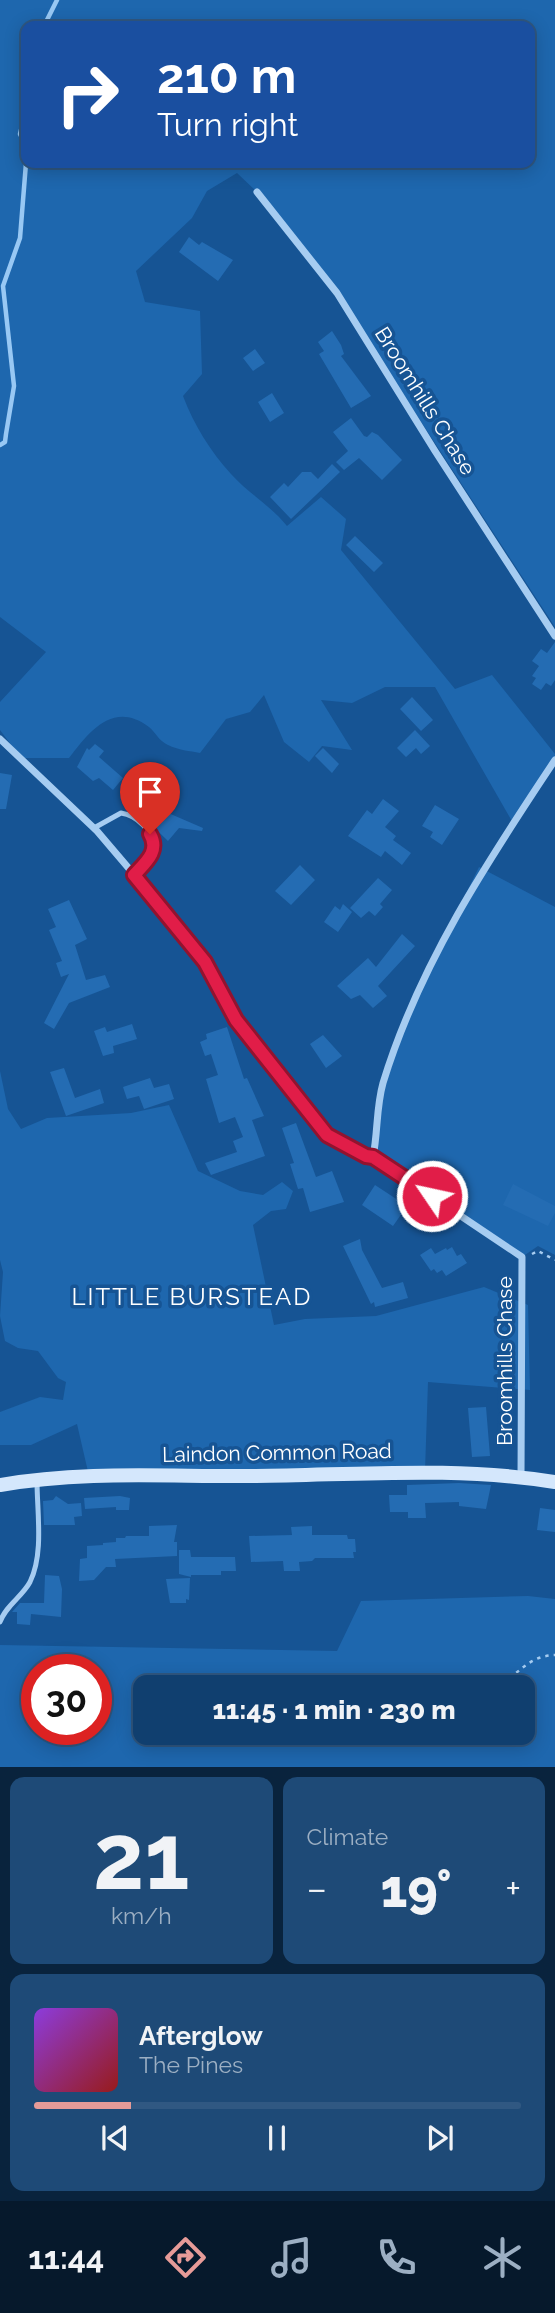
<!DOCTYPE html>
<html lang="en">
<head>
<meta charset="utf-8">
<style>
	:root { --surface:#103f6f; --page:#1e4a77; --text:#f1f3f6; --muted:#9cafc3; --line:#305882; --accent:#e69b98 }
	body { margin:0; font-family:Raleway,sans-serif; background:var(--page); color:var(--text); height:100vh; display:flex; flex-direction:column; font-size:26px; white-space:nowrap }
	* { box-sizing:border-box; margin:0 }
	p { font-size:23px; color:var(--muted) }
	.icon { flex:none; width:38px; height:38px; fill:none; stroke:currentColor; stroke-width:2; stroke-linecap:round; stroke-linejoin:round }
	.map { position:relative; height:1767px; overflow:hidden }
	.sheet { display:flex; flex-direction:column; gap:10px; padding:10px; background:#09233d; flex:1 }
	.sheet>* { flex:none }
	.top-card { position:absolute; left:21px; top:21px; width:514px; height:147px; border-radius:14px; box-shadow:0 4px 18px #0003,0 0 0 2px var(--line); background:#1a4fa0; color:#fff; overflow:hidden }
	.speed { position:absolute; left:21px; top:1654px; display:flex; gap:14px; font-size:35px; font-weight:700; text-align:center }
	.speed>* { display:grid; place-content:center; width:91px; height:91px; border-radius:50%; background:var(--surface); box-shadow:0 4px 18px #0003,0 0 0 2px var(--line); line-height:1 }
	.speed .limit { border:10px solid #d22; background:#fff; color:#111 }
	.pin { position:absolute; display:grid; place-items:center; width:60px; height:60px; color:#fff; margin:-72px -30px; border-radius:50% 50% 50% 0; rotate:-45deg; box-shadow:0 0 7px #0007 }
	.pin .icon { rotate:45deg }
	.me { position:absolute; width:77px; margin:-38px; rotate:304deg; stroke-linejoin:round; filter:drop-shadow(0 0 5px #0008) }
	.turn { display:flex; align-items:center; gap:24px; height:147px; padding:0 21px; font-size:32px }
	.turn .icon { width:91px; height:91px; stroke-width:2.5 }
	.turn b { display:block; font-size:49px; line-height:60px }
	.big { font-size:52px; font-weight:800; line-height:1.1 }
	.sheet .tile { flex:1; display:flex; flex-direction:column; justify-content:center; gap:10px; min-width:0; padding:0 24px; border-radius:14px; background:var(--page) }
	.sheet .dial { align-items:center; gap:0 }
	.dial b { font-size:91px; line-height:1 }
	.song { display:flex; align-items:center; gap:21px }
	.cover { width:84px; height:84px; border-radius:10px; background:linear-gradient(135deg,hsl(270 70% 55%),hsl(0 70% 35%)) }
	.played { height:7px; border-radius:4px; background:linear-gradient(90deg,var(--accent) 20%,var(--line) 20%) }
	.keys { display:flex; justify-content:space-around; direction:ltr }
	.heat { display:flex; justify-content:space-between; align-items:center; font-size:38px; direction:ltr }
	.sheet .tiles { flex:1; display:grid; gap:10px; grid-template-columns:1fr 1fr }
	.tile:last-child { grid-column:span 2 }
	.trip { position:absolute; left:133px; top:1675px; width:402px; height:70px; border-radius:14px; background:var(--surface); box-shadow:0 4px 18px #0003,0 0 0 2px var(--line); font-weight:800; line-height:70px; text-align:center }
	.tab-bar { display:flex; height:112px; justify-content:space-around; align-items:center; background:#06192c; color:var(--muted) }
	.tab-bar .icon { width:49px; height:49px }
	.tab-bar .on { color:var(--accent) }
	.tab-bar b { font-size:32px; color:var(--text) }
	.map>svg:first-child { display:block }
</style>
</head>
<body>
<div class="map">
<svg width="555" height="1767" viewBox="0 0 555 1767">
	<rect width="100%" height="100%" fill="#165494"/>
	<path fill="#1e67ae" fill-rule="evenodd" d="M0 0H555V627L337 293 257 192 237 173 207 191 192 218 136 271 145 302 200 311 202 374 183 396C194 425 210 451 231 474 248 493 271 506 287 526L321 497 346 519 341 550 455 689 492 675 555 754V760L513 823 435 687H385L352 703 321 700 352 750 322 746 309 762 284 742 264 695 250 712 226 719 200 753C190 751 178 750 168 745 159 741 156 733 149 727 113 700 89 732 69 758H21L0 730V702L46 652 0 617ZM26 26H530V163H26Z
		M479 867 555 907V1255L538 1246 522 1257 373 1157 376 1114 412 1003Z
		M0 1071 8 1109 21 1129 47 1118 131 1113 169 1105 198 1171 240 1191 263 1195 282 1182 293 1191 286 1209 271 1211 253 1225 274 1325 305 1319 376 1316 484 1287 528 1305 530 1390 428 1382 425 1471 89 1476 77 1424 31 1445H0V1412L40 1397 63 1400 66 1382 58 1378 38 1351 18 1348 5 1341 0 1316 3 1272 0 1260Z
		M528 1596 555 1599V1767H0V1645L337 1651 361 1601ZM37 1670H96V1729H37ZM523 1687V1732H145V1687Z"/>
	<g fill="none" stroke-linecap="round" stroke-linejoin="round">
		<path stroke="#98c8f4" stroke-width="4.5" d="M44 26 57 0
			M26 109 20 134 26 146
			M0 445 5 442 6 434 14 386 3 286 20 238 26 163"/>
	</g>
	<path fill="#246cb3" d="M189 237 199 245 202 242 233 260 218 281 179 252Z
		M332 331 341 345 344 354 341 356 371 396 351 408 319 354 324 351 318 342Z
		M255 349 265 363 253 371 243 358Z
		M272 393 284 413 270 422 258 402Z
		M351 418 364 436 367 437 372 432 378 435 402 460 382 480 359 458 344 470 336 462 348 451 333 432Z
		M332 464 340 472 291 519 270 497 284 483 288 487 302 472H311L318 479Z
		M355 536 383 563 374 572 346 545Z
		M555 642V680L551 686 546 683 541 690 532 684 536 678 532 676 539 666 532 661 541 649 547 653Z
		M412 697 433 720 421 731 400 709Z
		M415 730 430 746 421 754 416 748 406 757 397 748Z
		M95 744 104 751 99 757 123 778 113 790 99 778 93 781 77 767 87 748 89 750Z
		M323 748 339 764 332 773 315 756Z
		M0 773 12 775 6 809H0Z
		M143 781 171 806 166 812 203 828 202 831 179 828 168 841 131 805 137 799 131 794Z
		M383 799 399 811 385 827 396 836 393 840 411 853 402 865 385 851 381 857 348 836 367 810 372 814Z
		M435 805 459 819 442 845 430 837 433 832 422 826Z
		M300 865 315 880 291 905 275 891Z
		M378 878 392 890 380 904 383 907 375 916 369 911 361 918 350 908Z
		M69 900 87 939 75 945 86 980 105 975 110 987 69 1003 54 1029 44 1023 69 974 61 977 56 963 62 961 49 930 56 927 48 909Z
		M343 904 352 912 338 932 324 922 335 906 340 910Z
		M402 934 415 946 378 986 387 996 373 1008 360 995 351 999 337 986 368 958 376 967Z
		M132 1024 137 1039 113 1046 114 1053 103 1056 94 1031 105 1027 107 1032Z
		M227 1027 244 1079 247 1078 264 1116 252 1120 265 1156 211 1175 205 1163 237 1152 233 1141 243 1137 235 1117 219 1123 206 1079 218 1075 211 1054 205 1056 200 1042 207 1039 206 1034Z
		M323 1035 342 1056 326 1068 310 1044Z
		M64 1068 75 1098 100 1089 104 1103 66 1116 50 1072Z
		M150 1078 154 1088 169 1084 174 1099 144 1109 139 1096 127 1099 123 1087Z
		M296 1123 316 1177 332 1171 344 1202 310 1212 303 1188 298 1189 290 1164 294 1163 282 1128Z
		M513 1184 555 1206V1213L548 1226 503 1205Z
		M375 1185 407 1206 393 1226 362 1205Z
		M360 1239 362 1250 382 1288 403 1282 408 1298 375 1307 374 1302 371 1304 343 1246Z
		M452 1247 457 1256 461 1254 467 1263 446 1276 442 1270 437 1273 434 1269 431 1271 420 1255 431 1248 435 1254 446 1248 447 1250Z
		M486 1407 490 1456 472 1457 468 1408Z
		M459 1483 491 1485 486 1509 459 1506V1502L425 1503 426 1518H408V1512H390L389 1495H407V1485Z
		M56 1496 68 1504 81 1503 82 1516 74 1517 75 1525H44L43 1501 53 1500Z
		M120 1496 130 1498 129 1510H116V1507L85 1509 84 1498Z
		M540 1508 555 1510V1532L537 1530Z
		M177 1525 174 1542H177V1556L115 1559 116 1567H106L94 1580 79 1581 80 1559 87 1558V1546L103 1545V1543L116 1542V1538H125L126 1536H149V1526Z
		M312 1526V1535H347L348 1539H355L356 1552H353L354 1558H315L312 1561 299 1562 300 1571H284L283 1561 251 1562 249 1536 292 1535 291 1527Z
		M179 1550H190L191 1557H235L236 1571H221V1575H191V1577L179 1574Z
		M45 1575 59 1576 62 1589 61 1617 31 1614 30 1625 17 1624V1612H12L20 1603H44Z
		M190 1578 189 1600 186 1599V1603H170L166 1579Z"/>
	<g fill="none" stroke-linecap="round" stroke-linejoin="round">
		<path stroke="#a6ccf1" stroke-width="2.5" stroke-dasharray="3.5 5" stroke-linecap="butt" d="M532 1254 538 1251 555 1260
			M495 1687C519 1676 526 1656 555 1655"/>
		<path stroke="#a6ccf1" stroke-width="5" d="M94 828 121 813C137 815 153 832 155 848L134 875
			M0 1622C6 1605 22 1597 30 1582 44 1554 37 1512 37 1481"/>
		<path stroke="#a6ccf1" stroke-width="7" d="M257 192 337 293 435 451 555 636
			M0 739 97 831 160 905 205 962 236 1020 327 1135 366 1156 373 1157 522 1257 521 1477
			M373 1157C378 1132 376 1108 383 1083 419 965 487 862 555 760"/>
		<path stroke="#d4e7fc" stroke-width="14" d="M0 1485C84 1470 171 1477 256 1476 356 1475 456 1466 555 1482"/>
	</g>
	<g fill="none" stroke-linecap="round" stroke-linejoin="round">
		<defs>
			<path id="route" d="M150 834C160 851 146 862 134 875L205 962 236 1020 327 1135 366 1156 373 1157 432 1196"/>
		</defs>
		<use href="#route" stroke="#92132f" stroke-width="18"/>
		<use href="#route" stroke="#e11d48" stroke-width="12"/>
	</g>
	<g text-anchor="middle" stroke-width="7" stroke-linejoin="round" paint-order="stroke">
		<g font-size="21" fill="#fff" stroke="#165494">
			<text transform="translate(425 401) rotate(58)" y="7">Broomhills Chase</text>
			<text transform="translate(505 1361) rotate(-90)" y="7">Broomhills Chase</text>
			<text transform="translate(277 1453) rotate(-1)" y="7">Laindon Common Road</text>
		</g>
		<g font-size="24" letter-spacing="2" fill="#fff" stroke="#165494">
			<text x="192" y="1305">LITTLE BURSTEAD</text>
		</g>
	</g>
</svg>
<div class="speed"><div class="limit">30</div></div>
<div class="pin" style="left:150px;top:834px;background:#d93025"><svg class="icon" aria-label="arrive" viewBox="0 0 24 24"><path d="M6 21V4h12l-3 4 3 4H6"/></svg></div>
<svg class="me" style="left:432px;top:1196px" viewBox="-20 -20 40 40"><circle r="17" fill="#e11d48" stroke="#fff" stroke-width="3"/><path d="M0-11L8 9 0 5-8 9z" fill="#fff"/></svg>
<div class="trip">11:45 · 1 min · 230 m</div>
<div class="top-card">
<div class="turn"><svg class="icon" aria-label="right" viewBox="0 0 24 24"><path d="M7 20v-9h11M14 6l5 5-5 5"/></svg><div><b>210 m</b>Turn right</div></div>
</div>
</div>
<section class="sheet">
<div class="tiles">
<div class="tile dial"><b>21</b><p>km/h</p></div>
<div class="tile"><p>Climate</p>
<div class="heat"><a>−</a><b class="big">19°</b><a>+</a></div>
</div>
<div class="tile">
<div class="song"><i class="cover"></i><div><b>Afterglow</b><p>The Pines</p></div></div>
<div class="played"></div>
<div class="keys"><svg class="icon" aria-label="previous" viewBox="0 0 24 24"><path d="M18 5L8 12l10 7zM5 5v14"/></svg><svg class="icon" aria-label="pause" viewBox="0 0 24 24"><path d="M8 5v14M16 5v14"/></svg><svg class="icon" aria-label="next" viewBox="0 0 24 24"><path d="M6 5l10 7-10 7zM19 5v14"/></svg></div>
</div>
</div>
</section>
<nav class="tab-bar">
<b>11:44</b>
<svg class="icon on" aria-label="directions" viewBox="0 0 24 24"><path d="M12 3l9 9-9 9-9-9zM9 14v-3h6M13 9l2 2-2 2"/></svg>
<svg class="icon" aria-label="music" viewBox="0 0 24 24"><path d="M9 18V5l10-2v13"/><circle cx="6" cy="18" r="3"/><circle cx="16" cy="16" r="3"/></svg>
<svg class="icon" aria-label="phone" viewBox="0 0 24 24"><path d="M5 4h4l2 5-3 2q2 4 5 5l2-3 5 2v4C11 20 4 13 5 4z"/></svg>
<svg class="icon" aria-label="climate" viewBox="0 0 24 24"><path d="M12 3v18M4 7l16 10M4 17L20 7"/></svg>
</nav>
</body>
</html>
